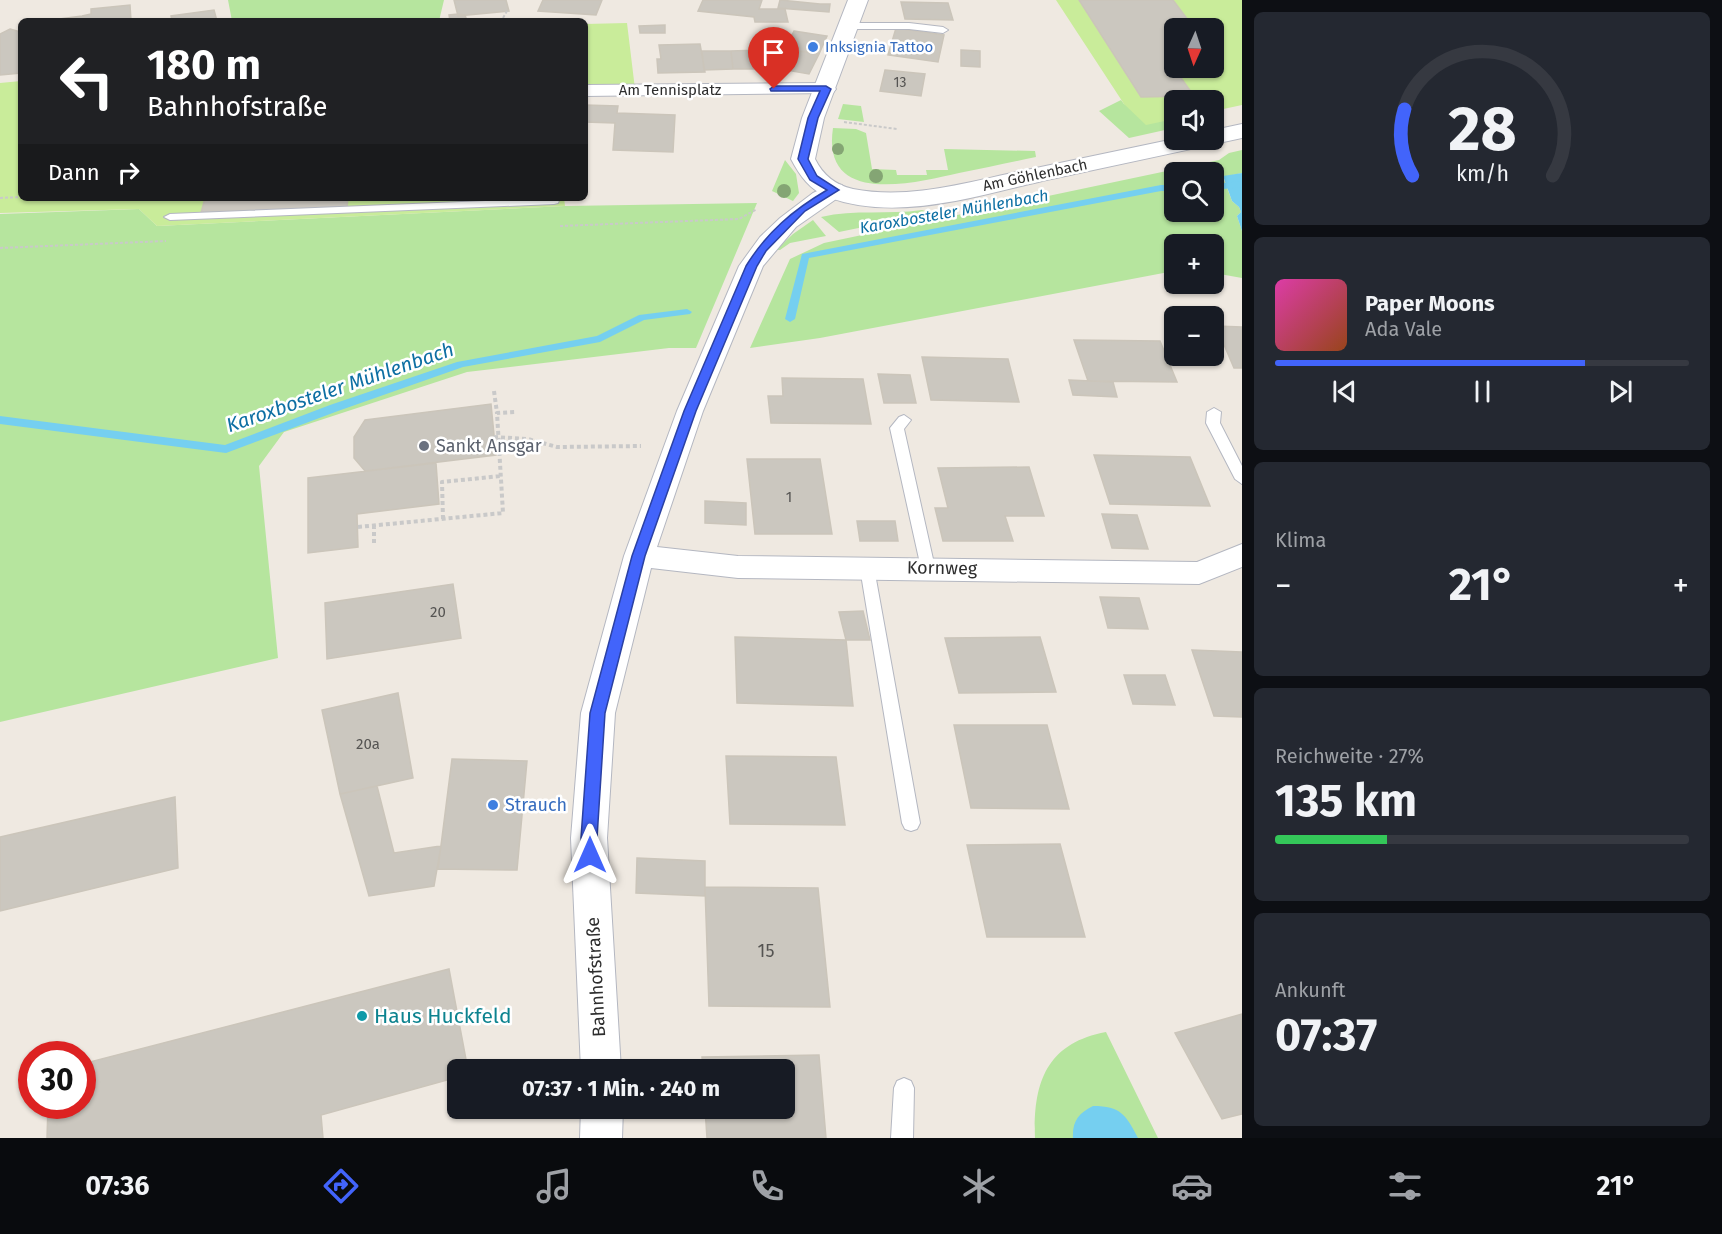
<!DOCTYPE html>
<html lang="de">
<head>
<meta charset="utf-8">
<style>
	:root { --surface:#171b24; --page:#242831; --text:#f1f3f6; --muted:#9ea1a6; --line:#363941; --accent:#4264fb }
	body { margin:0; font-family:"Fira Sans",sans-serif; background:var(--page); color:var(--text); height:100vh; display:flex; flex-direction:column; font-size:22px; white-space:nowrap }
	* { box-sizing:border-box; margin:0 }
	p { font-size:20px; color:var(--muted) }
	.icon { flex:none; width:33px; height:33px; fill:none; stroke:currentColor; stroke-width:2; stroke-linecap:round; stroke-linejoin:round }
	.map { position:relative; flex:1; overflow:hidden }
	.details { display:flex; flex-direction:column; gap:12px; padding:12px; background:#0d0f14; width:480px }
	.details>* { flex:none }
	.banner { position:absolute; left:18px; top:18px; width:570px; height:183px; border-radius:9px; box-shadow:0 2px 4px #0004; background:#202124; color:#fff; overflow:hidden }
	.needle { width:39px; rotate:183deg }
	.buttons { position:absolute; left:1164px; top:18px; display:grid; gap:12px }
	.buttons a { display:grid; place-items:center; width:60px; height:60px; border-radius:9px; background:var(--surface); box-shadow:0 2px 4px #0004; font-size:30px }
	.speed { position:absolute; left:18px; top:1041px; display:flex; gap:12px; font-size:30px; font-weight:700; text-align:center }
	.speed>* { display:grid; place-content:center; width:78px; height:78px; border-radius:50%; background:var(--surface); box-shadow:0 2px 4px #0004; line-height:1 }
	.speed .limit { border:9px solid #d22; background:#fff; color:#111 }
	.pin { position:absolute; display:grid; place-items:center; width:51px; height:51px; color:#fff; margin:-62px -26px; border-radius:50% 50% 50% 0; rotate:-45deg; box-shadow:0 0 6px #0007 }
	.pin .icon { rotate:45deg }
	.me { position:absolute; width:66px; margin:-33px; rotate:0deg; stroke-linejoin:round; filter:drop-shadow(0 0 4px #0008) }
	.turn { display:flex; align-items:center; gap:21px; height:126px; padding:0 30px; font-size:27px }
	.turn .icon { width:78px; height:78px; stroke-width:2.5 }
	.turn b { display:block; font-size:42px; line-height:51px }
	.then { display:flex; align-items:center; height:57px; padding:0 30px; background:#0003; gap:12px; font-size:22px }
	.big { font-size:45px; font-weight:700; line-height:1.1 }
	.details .widget { flex:1; display:flex; flex-direction:column; justify-content:center; gap:9px; min-width:0; padding:0 21px; border-radius:9px; background:var(--page) }
	.details .dial { align-items:center; gap:0 }
	.dial svg { height:156px; overflow:visible; fill:none; stroke:var(--line); stroke-width:7; stroke-linecap:round; text-anchor:middle }
	.dial text { fill:var(--text); stroke:none }
	.song { display:flex; align-items:center; gap:18px }
	.cover { width:72px; height:72px; border-radius:9px; background:linear-gradient(135deg,hsl(320 70% 55%),hsl(20 70% 35%)) }
	.played { height:6px; border-radius:3px; background:linear-gradient(90deg,var(--accent) 75%,var(--line) 75%) }
	.keys { display:flex; justify-content:space-around; direction:ltr }
	.heat { display:flex; justify-content:space-between; align-items:center; font-size:33px; direction:ltr }
	.charge { height:9px; border-radius:4px; background:linear-gradient(90deg,#34c759 27%,var(--line) 0) }
	.trip { position:absolute; left:447px; top:1059px; width:348px; height:60px; border-radius:9px; background:var(--surface); box-shadow:0 2px 4px #0004; font-weight:700; line-height:60px; text-align:center }
	.menu { display:flex; height:96px; justify-content:space-around; align-items:center; background:#090b0e; color:var(--muted) }
	.menu .icon { width:42px; height:42px }
	.menu .active { color:var(--accent) }
	.menu b { font-size:27px; color:var(--text) }
	main { display:flex; flex:1; min-height:0 }
	.map>svg:first-child { display:block }
</style>
</head>
<body>
<main>
<div class="map">
<svg width="1242" height="1138" viewBox="0 0 1242 1138">
	<rect width="100%" height="100%" fill="#efe9e1"/>
	<path fill="#b6e59e" fill-rule="evenodd" d="M228 0H444L439 21H232Z
		M1121 100 1124 104 1174 119V128L1129 138 1099 111Z
		M843 104 861 106 864 122 838 119Z
		M833 128 856 129 866 133 872 169 896 170 897 175H927L926 170H948L944 149 1035 151 1036 157C1011 162 985 168 959 173 915 183 821 207 833 128Z
		M1242 150V173L1223 177 1232 201 1239 207 1241 212 1237 216 1242 231V278L1214 273V244H1174V271L820 338 750 348 790 259 824 243 1219 160 1229 153ZM1174 172H1214V212H1174Z
		M785 160 796 174 799 193 793 201 772 191Z
		M757 203 696 348H669L467 372 284 432 259 466 278 658 0 722V214L139 209 157 226 565 206Z
		M922 210 932 213 839 232 821 217C855 209 888 215 922 210Z
		M813 220 826 236 790 243 780 250H776L793 234Z
		M1106 1032 1158 1138H1035C1033 1082 1047 1043 1106 1032Z"/>
	<path fill="#c9ec9a" fill-rule="evenodd" d="M1056 0H1242V105L1214 111V100H1174V119L1146 125 1124 104ZM1174 28H1214V68H1174Z
		M627 23 635 89 585 90V24Z
		M21 81V198H564L565 206 157 226 139 209 0 213V83Z"/>
	<path fill="#75cff0" d="M1242 173V231L1237 216 1241 212 1239 207 1232 201 1223 176Z
		M1093 1106C1121 1106 1126 1115 1138 1138H1073C1072 1121 1079 1113 1093 1106Z"/>
	<g fill="none" stroke-linecap="round" stroke-linejoin="round">
		<path fill="#75cff0" fill-rule="evenodd" d="M1242 181V187L1214 190V184Z
			M1161 185H1174V191H1161L809 258 795 319 790 322 785 319 802 254Z
			M687 309 692 312 690 314 644 320 600 342 463 367 338 411 226 453 0 424V416L225 445 330 405 457 362 597 336 639 315Z"/>
	</g>
	<path fill="#cbc7bf" stroke="#cbc5ba" stroke-width="1.5" d="M454 0H506L509 11 458 16Z
		M543 0H602L596 15 538 11Z
		M703 0H762L759 9H785L788 22H755L754 17 698 11Z
		M780 0 820 4H830L829 12 778 8Z
		M1079 0H1173L1194 28H1174V68L1194 96 1141 97Z
		M901 2 948 3 953 20 905 19Z
		M130 5 131 21H44L82 16 91 14V9Z
		M214 10 217 21H172L171 16Z
		M458 14 465 15 467 21H450L449 15Z
		M665 25V33H640L639 26Z
		M896 28 944 35 938 62 888 55Z
		M10 29 21 32V73L0 75V34Z
		M794 31 827 36 819 54 785 49Z
		M700 44 705 72 658 73 657 59H661L659 45Z
		M785 49 819 54 809 74 764 66 761 50 783 54Z
		M761 50 765 69H733L731 51Z
		M961 50 980 51V67L961 66Z
		M702 51H731L733 69 704 70Z
		M885 70 925 74 921 96 880 91Z
		M585 105 618 106 617 113 675 115 673 152 613 150 615 123 585 122Z
		M205 198H348L347 207 201 213Z
		M1216 326 1242 327V368H1234Z
		M1074 340 1160 341 1177 382 1088 381Z
		M922 357 1008 359 1019 402 931 400Z
		M878 374 910 375 916 403H884Z
		M782 378 863 379 871 424 771 423 768 396H783Z
		M1069 380 1113 382 1117 397 1073 395Z
		M491 404 496 455 365 471 354 458V437L365 420Z
		M1094 455 1190 457 1210 506 1110 504Z
		M747 459H820L832 534H755Z
		M436 463 439 504 357 514 358 547 308 553V478Z
		M1029 467 1044 516H1005L1013 541H943L935 508H948L938 468Z
		M705 501 746 503V525L705 523Z
		M1102 514 1137 515 1148 549 1112 548Z
		M857 521H895L898 541H860Z
		M453 584 461 638 327 659 325 603Z
		M1100 597 1139 598 1148 629 1108 628Z
		M863 611 870 640H846L839 612Z
		M735 637 846 640 853 706 737 703Z
		M1040 637 1056 692 959 693 945 638Z
		M1192 650 1242 652V717L1214 716Z
		M1124 675H1165L1175 705 1133 704Z
		M398 693 413 778 340 794 322 710Z
		M954 725H1047L1069 809 971 808Z
		M726 756 836 757 845 825 730 824Z
		M452 759 527 761 517 870 438 869Z
		M377 786 394 853 441 846 434 886 369 896 340 794Z
		M175 797 178 868 0 911V837Z
		M1060 844 1085 937H987L967 845Z
		M637 858 705 861V896L636 893Z
		M705 887 818 888 830 1007 709 1006Z
		M449 969 468 1070H458V1077L321 1115 323 1138H47L48 1106H82V1064Z
		M1242 1014V1114L1222 1119 1175 1033Z
		M819 1055 826 1138H707L705 1108H784V1070H703L702 1057Z"/>
	<g fill="none" stroke-linecap="round" stroke-linejoin="round">
		<defs>
			<path id="service" d="M909 23 943 27 948 30 943 33 909 29H849L844 26 849 23Z
				M560 198 558 203 554 204 170 220 164 217 170 214Z
				M1214 408 1221 412 1220 423 1242 466V484L1235 479 1206 423 1207 412Z
				M904 415 911 420 904 429 935 568 933 572H923L921 568 890 428 899 417Z
				M867 562 872 564 874 568 920 823 917 829 911 831 905 829 902 823 860 568 862 564Z
				M904 1078 911 1081 914 1088 913 1138H891L894 1088 897 1081Z"/>
			<path id="minor" d="M826 83 833 85 836 89 833 93 585 96V86L587 85Z
				M834 183 842 185 845 190 842 195 796 227 763 266 703 411 657 547 738 556 1197 562 1242 544V567L1199 584 738 578 651 568 615 713 607 838 621 1070H581L571 838 581 713 624 556 677 411 739 266 760 237 780 218 813 193Z
				M581 1108H623L622 1138H580Z"/>
			<path id="tertiary" d="M848 0H868L824 118 815 159C823 175 835 185 853 189 908 200 964 183 1017 172 1069 161 1122 150 1174 139L1214 140V130L1242 124V138C1181 151 1118 165 1056 178 985 193 900 224 828 197 810 190 800 176 791 159L802 118Z"/>
		</defs>
		<use href="#service" stroke="#b4b7c1" stroke-width="2"/>
		<use href="#minor" stroke="#b4b7c1" stroke-width="2"/>
		<use href="#tertiary" stroke="#b4b7c1" stroke-width="2"/>
		<path stroke="#c9c9c9" stroke-width="2" stroke-dasharray="3 2" stroke-linecap="butt" d="M507 11 503 18 509 21
			M844 122 897 129
			M0 198 21 197
			M107 198 154 199
			M560 226 739 219 757 209
			M0 248 166 241"/>
		<path stroke="#c9c9c9" stroke-width="4" stroke-dasharray="4 3" stroke-linecap="butt" d="M494 391 497 413
			M494 437 528 439 557 447 641 446
			M443 519 442 482 501 476
			M374 525V544
			M358 527 503 513 497 413 516 412"/>
		<use href="#service" fill="#fff" fill-rule="evenodd"/>
		<use href="#minor" fill="#fff" fill-rule="evenodd"/>
		<use href="#tertiary" fill="#fff" fill-rule="evenodd"/>
	</g>
	<g fill="#84a574">
		<circle cx="838" cy="149" r="6"/>
		<circle cx="876" cy="176" r="7"/>
		<circle cx="784" cy="191" r="7"/>
	</g>
	<path fill="#4264fb" stroke="#2b41a3" stroke-width="1.5" d="M774 86H826L831 89 818 118 808 159 817 176 839 190 805 211 766 251 757 266 696 411 645 556 605 713 597 838 598 855 596 860 590 862 584 860 581 838 590 713 632 556 684 411 746 266C767 232 793 210 827 190L810 180 798 159 808 118 820 91H771L770 89Z"/>
	<g fill="#3f7fe0" stroke="#fff" stroke-width="2">
		<circle cx="813" cy="47" r="6"/>
		<circle cx="493" cy="805" r="6"/>
	</g>
	<circle fill="#6b7280" stroke="#fff" stroke-width="2" cx="424" cy="446" r="6"/>
	<circle fill="#0f9aa8" stroke="#fff" stroke-width="2" cx="362" cy="1016" r="6"/>
	<g text-anchor="middle" stroke-width="5" stroke-linejoin="round" paint-order="stroke">
		<g font-size="14" fill="#555452">
			<text x="900" y="87">13</text>
		</g>
		<g font-size="15" fill="#366cbe" stroke="#fff" text-anchor="start">
			<text x="825" y="52">Inksignia Tattoo</text>
		</g>
		<g font-size="15" fill="#2e2e2e" stroke="#fff">
			<text x="670" y="95">Am Tennisplatz</text>
			<text transform="translate(1035 175) rotate(-12)" y="5">Am Göhlenbach</text>
		</g>
		<g font-size="15" fill="#555452">
			<text x="789" y="502">1</text>
			<text x="438" y="617">20</text>
			<text x="368" y="749">20a</text>
		</g>
		<g font-size="16" font-style="italic" fill="#0d6fa3" stroke="#fff">
			<text transform="translate(954 211) rotate(-10)" y="6">Karoxbosteler Mühlenbach</text>
		</g>
		<g font-size="18" fill="#5b616d" stroke="#fff" text-anchor="start">
			<text x="436" y="452">Sankt Ansgar</text>
		</g>
		<g font-size="18" fill="#2e2e2e" stroke="#fff">
			<text transform="translate(942 568) rotate(1)" y="6">Kornweg</text>
			<text transform="translate(596 977) rotate(-93)" y="6">Bahnhofstraße</text>
		</g>
		<g font-size="18" fill="#366cbe" stroke="#fff" text-anchor="start">
			<text x="505" y="811">Strauch</text>
		</g>
		<g font-size="18" fill="#555452">
			<text x="766" y="957">15</text>
		</g>
		<g font-size="20" font-style="italic" fill="#0d6fa3" stroke="#fff">
			<text transform="translate(340 387) rotate(-19)" y="7">Karoxbosteler Mühlenbach</text>
		</g>
		<g font-size="21" fill="#0d838f" stroke="#fff" text-anchor="start">
			<text x="374" y="1023">Haus Huckfeld</text>
		</g>
	</g>
</svg>
<div class="buttons">
<a><svg class="needle" viewBox="-14 -14 28 28"><path d="M0-13l5 13h-10z" fill="#e53935"/><path d="M0 13l5-13h-10z" fill="#9ea1a6"/></svg></a>
<a><svg class="icon" aria-label="sound" viewBox="0 0 24 24"><path d="M4 9h4l5-4v14l-5-4H4zM17 9q2 3 0 6"/></svg></a>
<a><svg class="icon" aria-label="search" viewBox="0 0 24 24"><circle cx="10" cy="10" r="6"/><path d="M15 15l6 6"/></svg></a>
<a>+</a>
<a>−</a>
</div>
<div class="speed"><div class="limit">30</div></div>
<div class="pin" style="left:774px;top:89px;background:#d93025"><svg class="icon" aria-label="arrive" viewBox="0 0 24 24"><path d="M6 21V4h12l-3 4 3 4H6"/></svg></div>
<svg class="me" style="left:590px;top:855px" viewBox="-20 -20 40 40"><path d="M0-17L14 15 0 8-14 15z" fill="#4264fb" stroke="#fff" stroke-width="4"/></svg>
<div class="trip">07:37 · 1 Min. · 240 m</div>
<div class="banner">
<div class="turn"><svg class="icon" aria-label="left" viewBox="0 0 24 24"><path d="M17 20v-9H6M10 6l-5 5 5 5"/></svg><div><b>180 m</b>Bahnhofstraße</div></div>
<div class="then">Dann<svg class="icon" aria-label="right" viewBox="0 0 24 24"><path d="M7 20v-9h11M14 6l5 5-5 5"/></svg></div>
</div>
</div>
<section class="details">
<div class="widget dial"><svg viewBox="0 0 100 80">
<path d="M14 69A42 42 0 1 1 86 69"/>
<path d="M14 69A42 42 0 0 1 10 35" stroke="#4264fb"/>
<text x="50" y="56" font-size="32" font-weight="700">28</text>
<text x="50" y="72" font-size="11">km/h</text>
</svg></div>
<div class="widget">
<div class="song"><i class="cover"></i><div><b>Paper Moons</b><p>Ada Vale</p></div></div>
<div class="played"></div>
<div class="keys"><svg class="icon" aria-label="previous" viewBox="0 0 24 24"><path d="M18 5L8 12l10 7zM5 5v14"/></svg><svg class="icon" aria-label="pause" viewBox="0 0 24 24"><path d="M8 5v14M16 5v14"/></svg><svg class="icon" aria-label="next" viewBox="0 0 24 24"><path d="M6 5l10 7-10 7zM19 5v14"/></svg></div>
</div>
<div class="widget"><p>Klima</p>
<div class="heat"><a>−</a><b class="big">21°</b><a>+</a></div>
</div>
<div class="widget"><p>Reichweite · 27%</p><b class="big">135 km</b><div class="charge"></div></div>
<div class="widget"><p>Ankunft</p><b class="big">07:37</b></div>
</section>
</main>
<nav class="menu">
<b>07:36</b>
<svg class="icon active" aria-label="directions" viewBox="0 0 24 24"><path d="M12 3l9 9-9 9-9-9zM9 14v-3h6M13 9l2 2-2 2"/></svg>
<svg class="icon" aria-label="music" viewBox="0 0 24 24"><path d="M9 18V5l10-2v13"/><circle cx="6" cy="18" r="3"/><circle cx="16" cy="16" r="3"/></svg>
<svg class="icon" aria-label="phone" viewBox="0 0 24 24"><path d="M5 4h4l2 5-3 2q2 4 5 5l2-3 5 2v4C11 20 4 13 5 4z"/></svg>
<svg class="icon" aria-label="climate" viewBox="0 0 24 24"><path d="M12 3v18M4 7l16 10M4 17L20 7"/></svg>
<svg class="icon" aria-label="car" viewBox="0 0 24 24"><path d="M5 17H2v-5l4-1 3-4h7l3 4 3 1v5h-3M9 17h6M6 11h13"/><circle cx="7" cy="17" r="2"/><circle cx="17" cy="17" r="2"/></svg>
<svg class="icon" aria-label="filters" viewBox="0 0 24 24"><path d="M4 7h16M4 17h16"/><circle cx="9" cy="7" r="2"/><circle cx="15" cy="17" r="2"/></svg>
<b>21°</b>
</nav>
</body>
</html>
